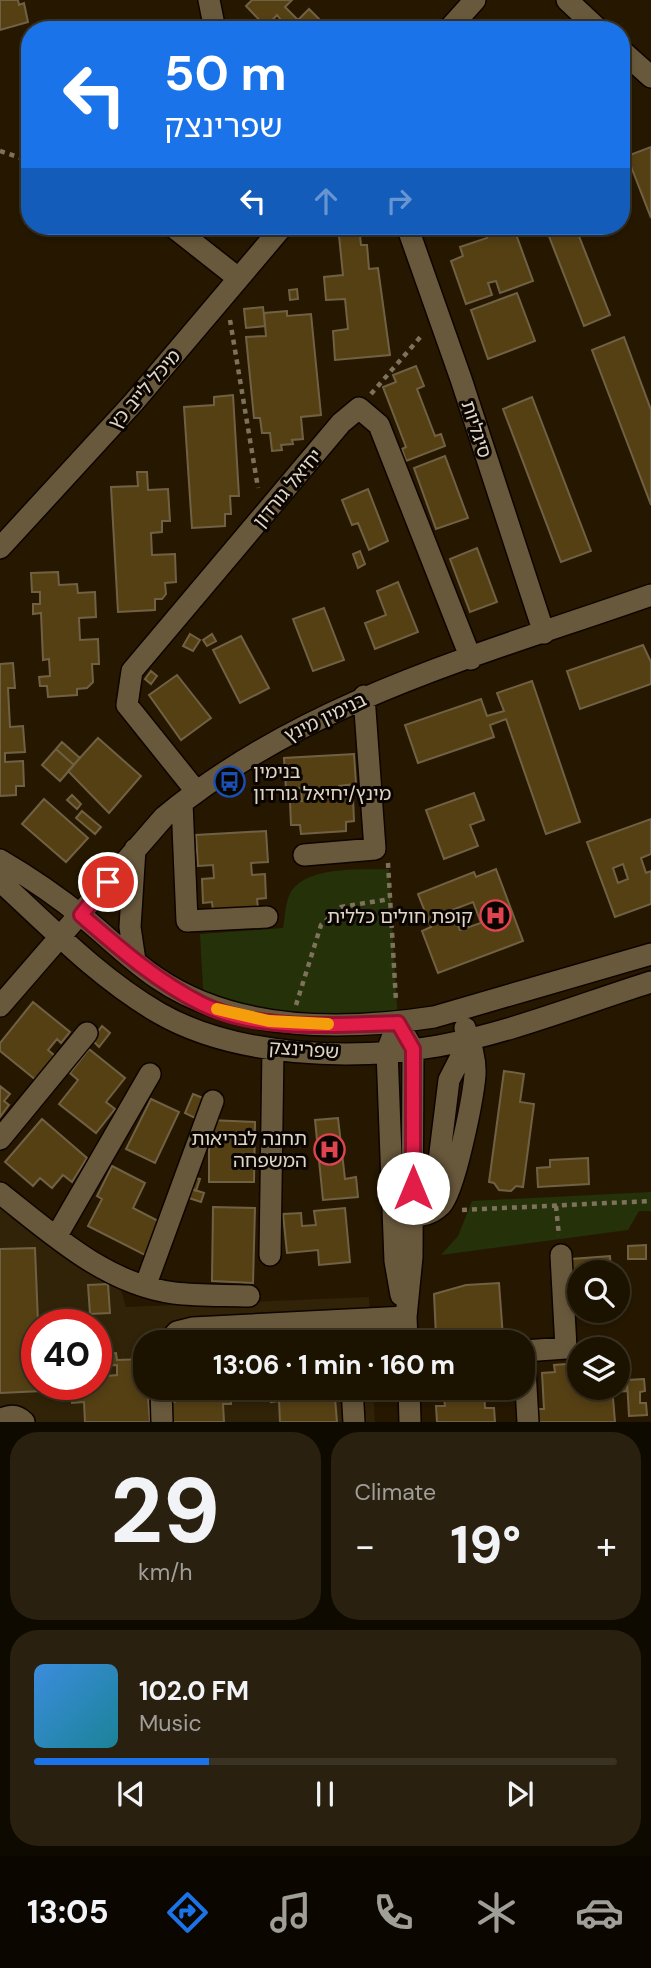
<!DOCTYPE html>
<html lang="en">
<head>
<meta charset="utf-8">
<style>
	:root { --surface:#1c1200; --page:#29200f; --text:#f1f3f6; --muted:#a09e99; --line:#3a3222; --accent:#1a73e8 }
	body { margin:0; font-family:"DM Sans","Noto Sans Hebrew",sans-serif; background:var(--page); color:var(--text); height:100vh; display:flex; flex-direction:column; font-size:26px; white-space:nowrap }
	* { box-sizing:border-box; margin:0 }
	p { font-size:23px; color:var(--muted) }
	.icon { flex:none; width:38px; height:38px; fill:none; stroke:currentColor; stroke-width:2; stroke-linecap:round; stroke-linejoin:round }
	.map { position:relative; height:1422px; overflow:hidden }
	.panel { display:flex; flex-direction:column; gap:10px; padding:10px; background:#0f0a00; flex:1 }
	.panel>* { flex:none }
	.guide { position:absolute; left:21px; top:21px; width:609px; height:214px; border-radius:28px; box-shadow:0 4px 10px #0003,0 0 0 2px var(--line); background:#1a73e8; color:#fff; overflow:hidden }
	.controls { position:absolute; left:567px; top:1260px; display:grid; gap:14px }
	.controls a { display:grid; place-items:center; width:63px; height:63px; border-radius:50%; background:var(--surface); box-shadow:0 4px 10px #0003,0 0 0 2px var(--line); font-size:35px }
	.speed { position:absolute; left:21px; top:1309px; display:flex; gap:14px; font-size:35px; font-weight:700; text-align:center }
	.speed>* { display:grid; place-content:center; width:91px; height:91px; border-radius:50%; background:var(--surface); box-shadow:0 4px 10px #0003,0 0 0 2px var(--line); line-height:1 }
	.speed .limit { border:10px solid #d22; background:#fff; color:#111 }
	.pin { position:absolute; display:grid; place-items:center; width:60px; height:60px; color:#fff; margin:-30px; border:4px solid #fff; border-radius:50%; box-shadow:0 2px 7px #0007 }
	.me { position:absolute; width:77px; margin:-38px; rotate:0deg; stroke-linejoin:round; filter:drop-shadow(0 0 5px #0008) }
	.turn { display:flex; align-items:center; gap:24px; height:147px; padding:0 28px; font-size:32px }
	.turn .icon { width:91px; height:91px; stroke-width:2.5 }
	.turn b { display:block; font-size:49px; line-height:60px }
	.lanes { display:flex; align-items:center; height:66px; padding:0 28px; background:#0003; justify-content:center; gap:35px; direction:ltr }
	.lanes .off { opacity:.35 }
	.big { font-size:52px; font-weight:700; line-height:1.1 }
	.panel .widget { flex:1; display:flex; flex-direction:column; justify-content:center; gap:10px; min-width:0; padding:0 24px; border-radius:28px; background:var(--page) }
	.panel .dial { align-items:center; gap:0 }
	.dial b { font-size:91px; line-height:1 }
	.song { display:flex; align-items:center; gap:21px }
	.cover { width:84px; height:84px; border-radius:10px; background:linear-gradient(135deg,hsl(210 70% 55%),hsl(190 70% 35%)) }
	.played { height:7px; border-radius:4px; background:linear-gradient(90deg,var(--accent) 30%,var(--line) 30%) }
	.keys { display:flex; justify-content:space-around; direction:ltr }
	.heat { display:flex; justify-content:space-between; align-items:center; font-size:38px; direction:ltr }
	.panel .tiles { flex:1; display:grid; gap:10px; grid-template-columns:1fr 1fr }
	.widget:last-child { grid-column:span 2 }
	.trip { position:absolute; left:133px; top:1330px; width:402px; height:70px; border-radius:28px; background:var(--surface); box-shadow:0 4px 10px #0003,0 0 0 2px var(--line); font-weight:700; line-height:70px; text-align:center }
	.dock { display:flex; height:112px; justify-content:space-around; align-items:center; background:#0b0700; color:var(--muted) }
	.dock .icon { width:49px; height:49px }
	.dock .active { color:var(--accent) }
	.dock b { font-size:32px; color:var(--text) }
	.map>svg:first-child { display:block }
</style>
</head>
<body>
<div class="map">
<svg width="651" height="1422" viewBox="0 0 651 1422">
	<rect width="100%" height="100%" fill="#261800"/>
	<path fill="#302307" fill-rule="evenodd" d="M0 1206 119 1284 126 1307 369 1297 371 1342H145V1388H373L375 1422H0ZM37 1325H96V1384H37Z"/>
	<path fill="#243109" d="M389 869 398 1023 204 1005 200 934 283 928C285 918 285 906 289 896 302 865 360 870 389 869Z
		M651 1192V1211H639L628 1230 441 1255 458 1236 472 1201Z"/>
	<path fill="#554014" stroke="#716144" stroke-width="2" fill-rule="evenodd" d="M0 0H18L19 5 24 3 28 22 0 30Z
		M252 0H292L285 7 298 20 309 9 327 27 325 30H289L277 15 266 27 246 6Z
		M651 147V218L627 156Z
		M338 226H359L361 245H367L369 269 378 268 390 355 335 360 333 331 348 329 345 299 326 300 324 277 343 275Z
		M513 226 533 281 500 293 496 281 488 283 492 295 466 304 451 261 463 256 460 247 487 238 483 227Z
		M545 226H575L610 315 584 326Z
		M297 289 298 299 290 300 289 290Z
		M517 293 535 341 488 359 471 310Z
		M263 307 265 326 246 328 244 309Z
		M287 311V316L311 314 321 415 301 417 303 439 292 440 293 444 281 445 282 450 272 451 270 433H262L260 418H254L246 337 266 336 264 313Z
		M624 337 651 410V505L592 350Z
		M416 366 424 386 417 389 435 436 441 434 445 446 406 461 402 449 406 447 383 387 396 382 393 375Z
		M233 395 239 496H230L231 514H225V526L192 528 184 407 214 405V397Z
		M532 397 591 551 561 562 503 409Z
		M445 456 468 518 436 529 414 468Z
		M137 472H147L148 490 168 489 170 521H162V532L151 533 152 555 175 554 176 582 165 583 166 594 162 599H155V610L118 612 111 487 138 486Z
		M368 489 388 541 369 550 358 523 352 525 342 500Z
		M477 548 497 602 470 612 450 559Z
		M360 551 365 564 358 568 353 554Z
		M58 572 59 585 77 584 78 593 95 592 96 617 79 618 80 640 98 639 99 664H92L93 682 87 688 77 689V695L48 697 47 686H40L39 677 50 676 49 659 43 660 41 613 33 614V604H40V592H32L31 573Z
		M398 582 418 632 375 649 365 623 386 615 377 591Z
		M324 608 344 660 313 671 293 619Z
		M190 634 200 640 193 651 183 646Z
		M212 634 216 641 207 646 203 640Z
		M241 636 269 688 240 703 213 650Z
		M643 645 651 662V684L580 709 567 671Z
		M13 663 15 688H8L10 727 23 726 25 752 5 753V762L23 761 24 786H16V795L0 796V664Z
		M151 671 157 676 151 684 145 679Z
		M177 675 211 718 181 740 149 695Z
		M532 681 580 822 546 834 506 719 490 725 494 737 418 763 405 725 481 699 487 716 504 711 497 693Z
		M98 738 141 776 109 813 68 771Z
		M62 742 80 758 74 765 56 749Z
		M56 749 74 765 60 781 42 765Z
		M354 754 356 784 339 786 340 798 353 797 354 821 346 822V831L301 834 300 825H291L290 802 302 801 301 788 286 789 284 758Z
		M474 793 484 820 470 825 478 846 444 859 426 810Z
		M72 795 81 804 77 809 67 800Z
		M44 799 88 838 66 862 22 824Z
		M82 811 101 827 95 834 76 818Z
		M651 819V854L641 858 646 873 651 871V904L615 917 587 842ZM623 864 628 879 618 883 613 868Z
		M266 831 268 862 251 863 252 875 265 874 266 898 257 899 258 908 213 911 212 902 203 903 202 879 214 878 213 865 198 866 196 835Z
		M496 869 523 941 438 973 422 931 431 927 418 894 474 872 476 877ZM473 902 481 923 460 930 452 910Z
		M33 1002 70 1032 61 1043 57 1039 48 1050 55 1056 36 1080 0 1051V1043Z
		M102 1026 110 1033 99 1047 92 1040Z
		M89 1049 125 1078 106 1102 115 1109 96 1133 59 1104 78 1080 70 1073Z
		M504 1071 524 1074 520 1102 534 1104 523 1187 516 1186 511 1191 499 1190 494 1183 489 1182Z
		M0 1086 10 1094 4 1101 9 1105 0 1117Z
		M193 1094 208 1100 199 1120 185 1113Z
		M151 1099 179 1112 155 1163 126 1149Z
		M338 1118 345 1179 356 1177 358 1197 323 1200 315 1120Z
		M42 1119 87 1158 72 1182 63 1175 52 1188 40 1178 33 1186 5 1162Z
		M209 1120 255 1122 254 1182H209Z
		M588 1158 589 1184 538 1187 537 1168 550 1167V1160Z
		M112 1166 145 1183 133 1208 162 1223 145 1255 88 1226 102 1199 97 1196Z
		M192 1177 200 1179 196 1191 189 1188Z
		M192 1189 204 1193 201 1202 189 1198Z
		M213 1207 255 1208 253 1283 212 1281Z
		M345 1208 350 1262 319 1265 318 1250 287 1253 283 1214 301 1213 302 1226 316 1225 314 1211Z
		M646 1245V1259H628V1246Z
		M35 1248 38 1322 70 1321V1325H37V1384H42V1391L0 1393V1249Z
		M610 1256 611 1272H579V1311L613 1312 574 1314 571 1259Z
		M499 1283 503 1337 469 1339 436 1336 434 1294 466 1285Z
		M108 1284 110 1313 90 1314 88 1285Z
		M366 1323 367 1340H354L353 1324Z
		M116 1353 117 1360 145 1359 150 1422H85L84 1402 72 1403 71 1384H96V1377L117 1375V1365L96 1366V1355Z
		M579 1363V1388H600L601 1399 613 1398 615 1422H532V1409H544L542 1373 555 1372 554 1365Z
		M626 1367 627 1391 615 1392 614 1388H618V1368Z
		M644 1379 645 1391 640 1392V1403H646L647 1415 629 1416 627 1380Z
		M175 1388H230L231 1404H223L224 1422H169L168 1403 175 1402Z
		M271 1388H327L328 1399 335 1398 337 1422H280L279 1401 271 1402Z
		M434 1388H492L484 1389 485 1408H494L495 1422H437L436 1406H445L444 1398H435Z"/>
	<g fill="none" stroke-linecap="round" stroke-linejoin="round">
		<defs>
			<path id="minor" d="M209 0 215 30
				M567 0 599 30
				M448 30 475 0
				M621 50 651 77
				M172 226 238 278
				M407 226 461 379 544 633
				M0 548 134 402 283 226
				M196 791 127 705 132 671 341 423 359 408 379 425 471 659
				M182 803 187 921 267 917
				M135 849 130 927 135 961
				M304 855 375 849 364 696
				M0 860C29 877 57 896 83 917 108 937 130 960 157 978 236 1032 342 1031 434 1017L651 954
				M0 881C50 927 100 979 159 1013 235 1057 353 1061 438 1046 510 1033 581 1004 651 982
				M0 1006 164 817C304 701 483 654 651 595
				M406 1037 413 1049 412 1257 406 1317 407 1342
				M392 1038 387 1051 395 1261 401 1295
				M0 1139 87 1033
				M0 1193C52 1234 106 1284 174 1293 199 1296 225 1295 249 1296
				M433 1209 449 1080 470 1039
				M401 1214C417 1216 429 1217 441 1205 455 1191 473 1098 475 1075 476 1059 471 1043 465 1028
				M56 1237 150 1074
				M270 1255 273 1049
				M146 1284 213 1101
				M349 1320 350 1342
				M168 1342 177 1332 193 1328 406 1317
				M161 1388 162 1422
				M352 1388 354 1422
				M409 1388 410 1422
				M0 1420C9 1415 16 1414 24 1422
				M528 1422 524 1351 566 1348 561 1255"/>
		</defs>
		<use href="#minor" stroke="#0e0400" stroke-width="24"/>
		<path stroke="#7e725d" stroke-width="4.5" stroke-dasharray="5 5" stroke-linecap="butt" d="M0 151 30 161
			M211 226 249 236
			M230 320 258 488
			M371 394 423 334
			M388 863 396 1001
			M296 1005 321 925 341 907 390 899
			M556 1206 559 1236
			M462 1210 651 1201"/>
		<use href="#minor" stroke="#69593c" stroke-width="21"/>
	</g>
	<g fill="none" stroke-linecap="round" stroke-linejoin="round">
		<defs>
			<path id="route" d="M108 882 81 915C119 948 156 981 202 1004 259 1032 336 1025 398 1023L413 1049V1188"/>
		</defs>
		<use href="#route" stroke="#92132f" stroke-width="18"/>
		<use href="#route" stroke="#e11d48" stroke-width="12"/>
		<path stroke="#f59e0b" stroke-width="12" d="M217 1009 269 1021 328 1024"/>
	</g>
	<defs>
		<symbol id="bus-ring" viewBox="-11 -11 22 22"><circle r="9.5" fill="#0a0500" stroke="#1a4fb4" stroke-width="1.5"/><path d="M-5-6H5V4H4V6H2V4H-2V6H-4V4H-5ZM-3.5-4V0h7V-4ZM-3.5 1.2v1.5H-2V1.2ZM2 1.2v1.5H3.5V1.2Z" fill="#1a4fb4"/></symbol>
		<symbol id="hospital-ring" viewBox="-11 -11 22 22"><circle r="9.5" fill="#0a0500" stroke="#e0444e" stroke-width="1.5"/><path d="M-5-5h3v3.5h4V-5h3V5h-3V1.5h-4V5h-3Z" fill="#e0444e"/></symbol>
	</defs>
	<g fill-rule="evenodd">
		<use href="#bus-ring" x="212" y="764" width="35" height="35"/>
		<use href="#hospital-ring" x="478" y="898" width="35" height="35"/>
		<use href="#hospital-ring" x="312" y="1132" width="35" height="35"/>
	</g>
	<g text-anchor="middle" stroke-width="6" stroke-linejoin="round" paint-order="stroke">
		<g font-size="19" fill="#e0d6c6" stroke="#0a0500">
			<text transform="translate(144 389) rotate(-49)" y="7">מיכל לייב כץ</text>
			<text transform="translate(477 429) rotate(72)" y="7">סיגליות</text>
			<text transform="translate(287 488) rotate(-50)" y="7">יחיאל גורדון</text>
			<text transform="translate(325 717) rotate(-26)" y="7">בנימין מינץ</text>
			<text transform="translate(304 1049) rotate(4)" y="7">שפרינצק</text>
		</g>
		<g font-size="19" fill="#e0d6c6" stroke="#0a0500" text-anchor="end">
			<text x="253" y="778" text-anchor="start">בנימין<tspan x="253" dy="22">מינץ/יחיאל גורדון</tspan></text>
			<text x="473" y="923">קופת חולים כללית</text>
			<text x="307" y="1145">תחנה לבריאות<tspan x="307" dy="22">המשפחה</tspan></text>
		</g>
	</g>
</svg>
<div class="controls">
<a><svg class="icon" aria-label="search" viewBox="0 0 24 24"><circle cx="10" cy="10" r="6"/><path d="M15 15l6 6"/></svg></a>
<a><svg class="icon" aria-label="layers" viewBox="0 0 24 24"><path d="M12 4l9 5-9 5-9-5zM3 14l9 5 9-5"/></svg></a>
</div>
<div class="speed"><div class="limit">40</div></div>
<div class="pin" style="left:108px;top:882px;background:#d93025"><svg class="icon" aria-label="arrive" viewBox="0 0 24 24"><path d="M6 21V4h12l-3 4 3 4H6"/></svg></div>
<svg class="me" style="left:413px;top:1188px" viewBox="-20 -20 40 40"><circle r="19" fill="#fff"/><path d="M0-13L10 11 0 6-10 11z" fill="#e11d48"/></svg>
<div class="trip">13:06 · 1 min · 160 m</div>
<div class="guide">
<div class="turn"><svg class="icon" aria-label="left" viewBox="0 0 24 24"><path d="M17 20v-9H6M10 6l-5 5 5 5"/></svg><div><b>50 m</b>שפרינצק</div></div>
<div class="lanes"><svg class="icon" aria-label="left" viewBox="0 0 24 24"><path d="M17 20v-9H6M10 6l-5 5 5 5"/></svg><svg class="icon off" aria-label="ahead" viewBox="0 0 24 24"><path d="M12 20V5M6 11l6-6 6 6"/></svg><svg class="icon off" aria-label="right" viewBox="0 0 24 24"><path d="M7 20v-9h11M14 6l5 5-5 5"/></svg></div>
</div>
</div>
<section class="panel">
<div class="tiles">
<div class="widget dial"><b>29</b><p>km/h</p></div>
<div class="widget"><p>Climate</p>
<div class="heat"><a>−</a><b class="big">19°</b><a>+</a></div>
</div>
<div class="widget">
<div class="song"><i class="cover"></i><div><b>102.0 FM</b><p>Music</p></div></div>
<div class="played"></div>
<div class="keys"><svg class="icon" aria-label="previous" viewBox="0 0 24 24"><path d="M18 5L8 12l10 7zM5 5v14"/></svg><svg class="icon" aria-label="pause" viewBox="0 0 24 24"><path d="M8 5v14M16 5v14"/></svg><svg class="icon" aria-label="next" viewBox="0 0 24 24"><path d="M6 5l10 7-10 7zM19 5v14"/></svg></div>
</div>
</div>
</section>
<nav class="dock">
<b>13:05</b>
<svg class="icon active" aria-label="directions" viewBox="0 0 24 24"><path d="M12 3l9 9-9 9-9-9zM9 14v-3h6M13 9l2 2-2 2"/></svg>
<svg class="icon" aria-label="music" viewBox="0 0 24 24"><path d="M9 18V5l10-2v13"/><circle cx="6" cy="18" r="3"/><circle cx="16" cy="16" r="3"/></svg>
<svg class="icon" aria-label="phone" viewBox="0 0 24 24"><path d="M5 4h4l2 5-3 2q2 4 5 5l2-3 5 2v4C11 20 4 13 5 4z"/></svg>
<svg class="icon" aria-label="climate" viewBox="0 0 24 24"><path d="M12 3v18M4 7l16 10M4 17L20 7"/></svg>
<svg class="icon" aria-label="car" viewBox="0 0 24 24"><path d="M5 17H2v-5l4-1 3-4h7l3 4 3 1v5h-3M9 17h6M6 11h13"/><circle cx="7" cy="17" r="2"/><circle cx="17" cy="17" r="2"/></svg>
</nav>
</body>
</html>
